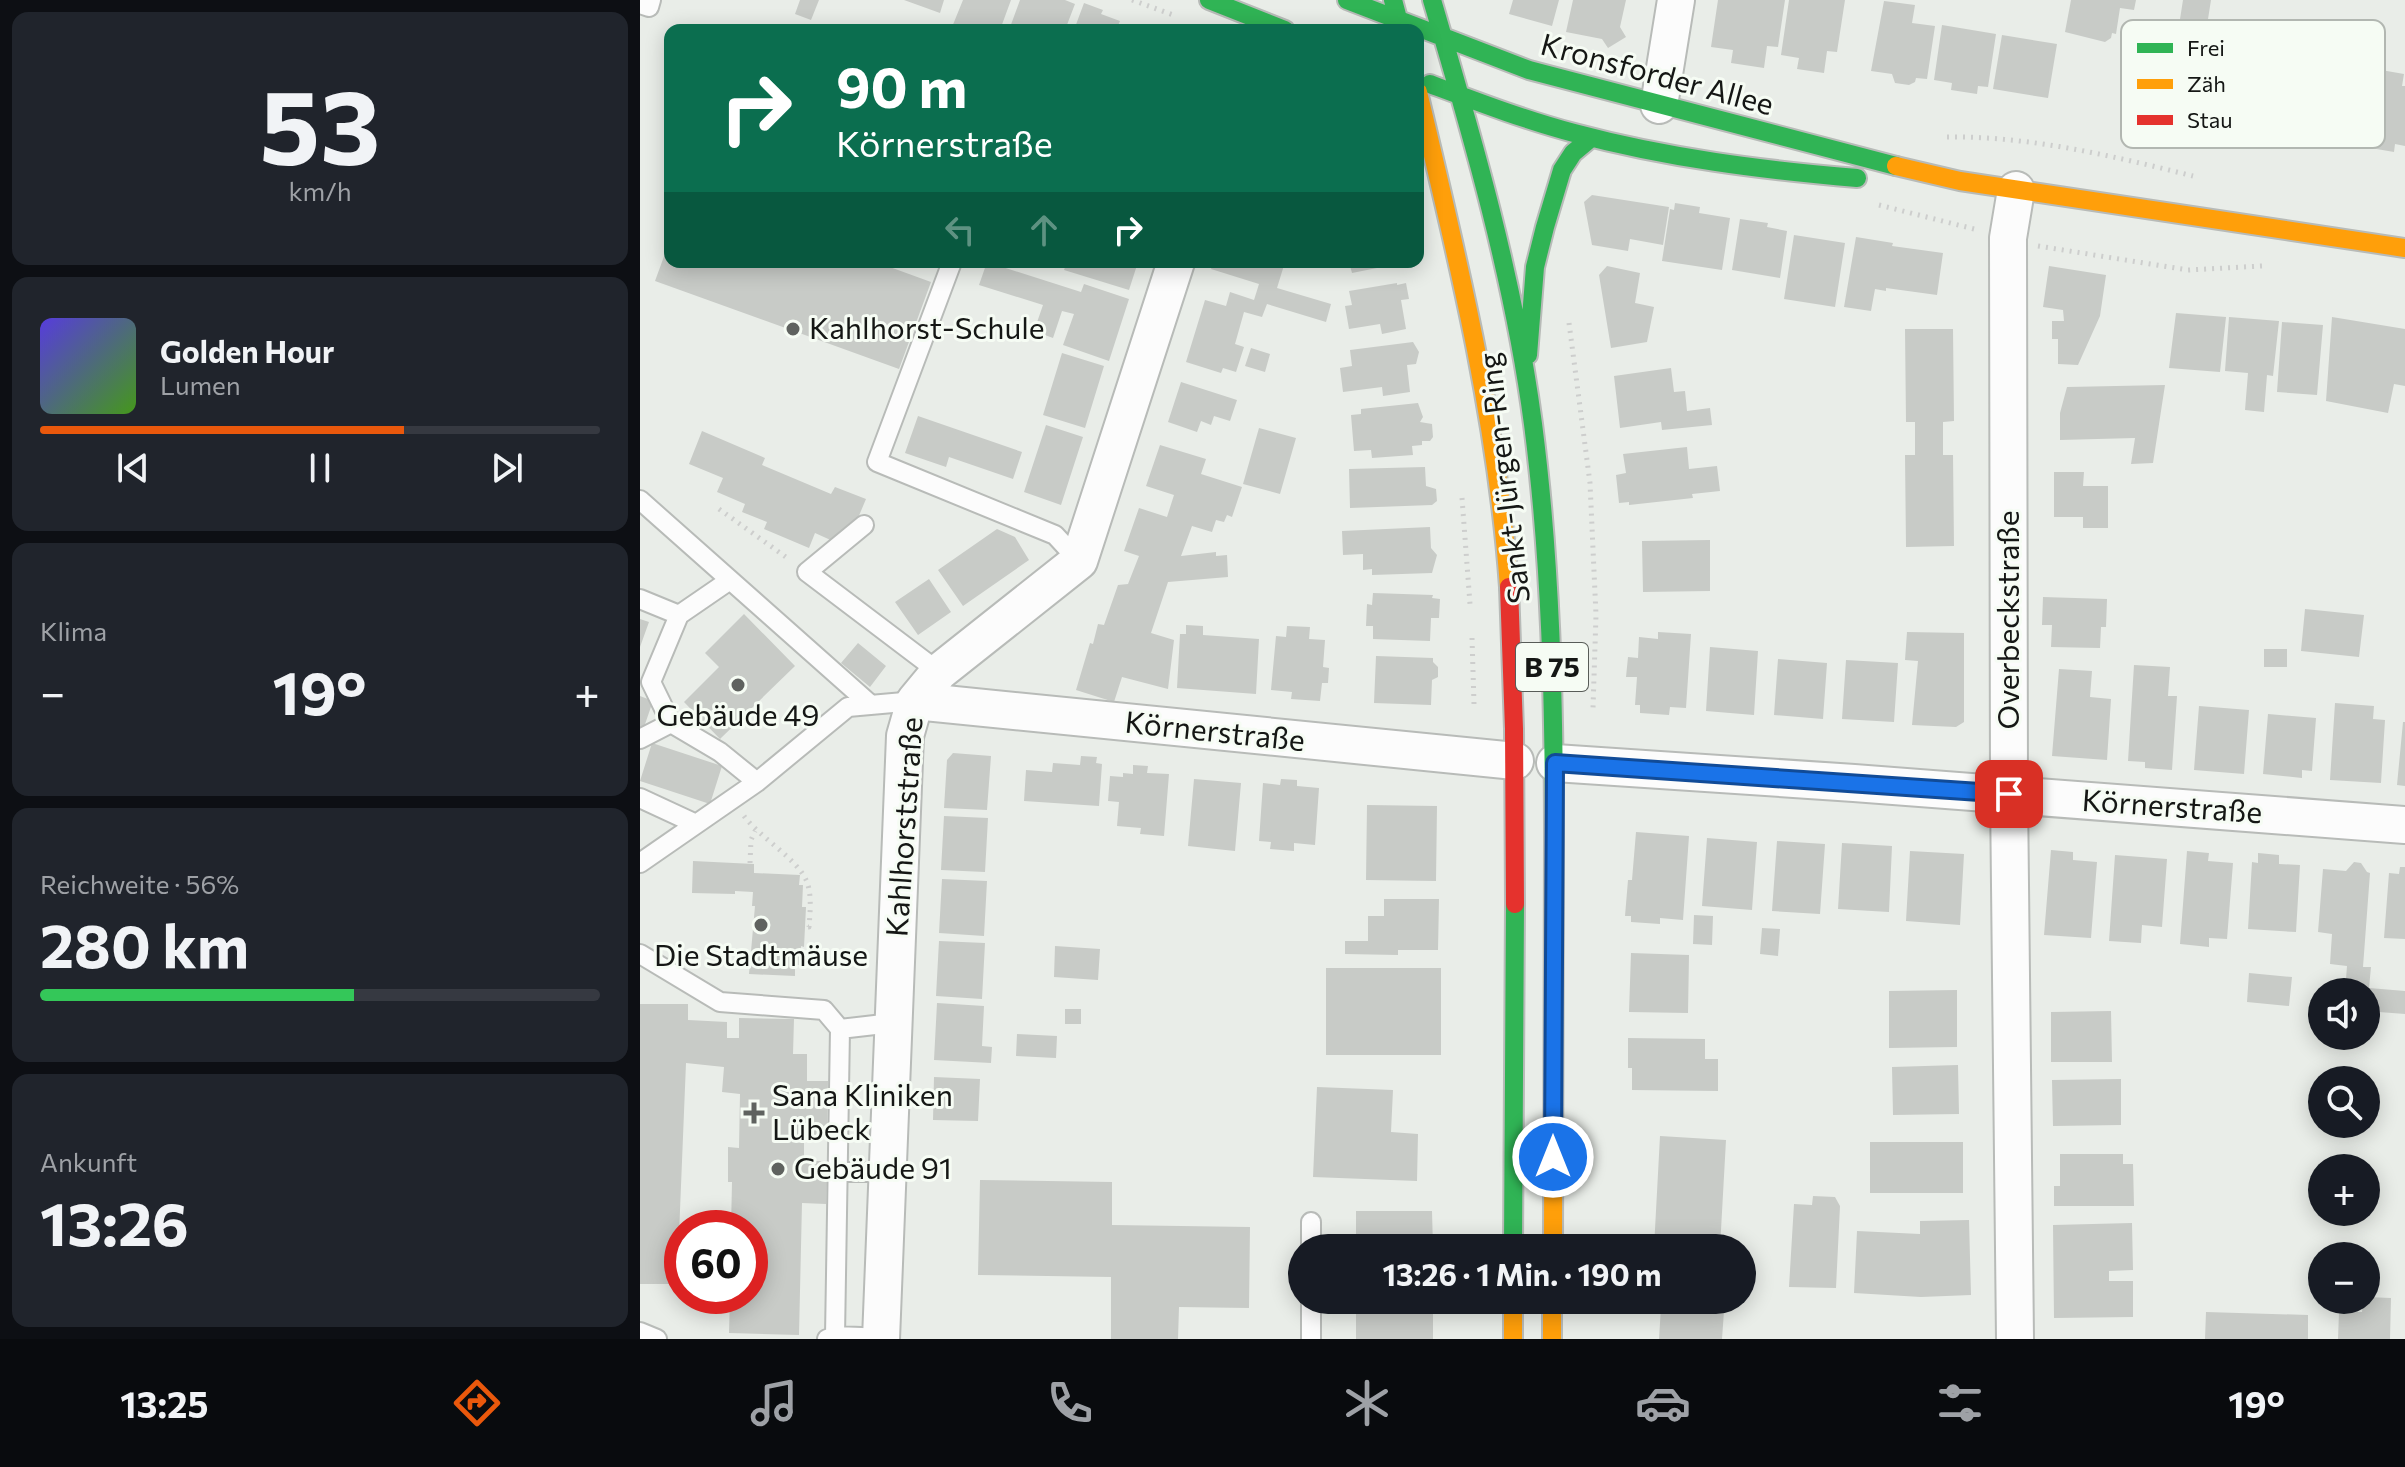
<!DOCTYPE html>
<html lang="de">
<head>
<meta charset="utf-8">
<style>
	:root { --surface:#171b24; --page:#20242c; --text:#f1f3f6; --muted:#9ea1a6; --line:#363941; --accent:#ea580c }
	body { margin:0; font-family:Commissioner,sans-serif; background:var(--page); color:var(--text); height:100vh; display:flex; flex-direction:column; font-size:30px; white-space:nowrap }
	* { box-sizing:border-box; margin:0 }
	p { font-size:26px; color:var(--muted) }
	.icon { flex:none; width:44px; height:44px; fill:none; stroke:currentColor; stroke-width:2; stroke-linecap:round; stroke-linejoin:round }
	.map { position:relative; flex:1; overflow:hidden }
	.panel { display:flex; flex-direction:column; gap:12px; padding:12px; background:#0d0f14; width:640px }
	.panel>* { flex:none }
	.banner { position:absolute; left:24px; top:24px; width:760px; height:244px; border-radius:16px; box-shadow:0 4px 20px #0003; background:#0b6e4f; color:#fff; overflow:hidden }
	.buttons { position:absolute; left:1668px; top:978px; display:grid; gap:16px }
	.buttons a { display:grid; place-items:center; width:72px; height:72px; border-radius:50%; background:var(--surface); box-shadow:0 4px 20px #0003; font-size:40px }
	.speed { position:absolute; left:24px; top:1210px; display:flex; gap:16px; font-size:40px; font-weight:700; text-align:center }
	.speed>* { display:grid; place-content:center; width:104px; height:104px; border-radius:50%; background:var(--surface); box-shadow:0 4px 20px #0003; line-height:1 }
	.speed .limit { border:12px solid #d22; background:#fff; color:#111 }
	.pin { position:absolute; display:grid; place-items:center; width:68px; height:68px; color:#fff; margin:-34px; border-radius:16px; box-shadow:0 4px 12px #0006 }
	.me { position:absolute; width:88px; margin:-44px; rotate:0deg; stroke-linejoin:round; filter:drop-shadow(0 0 6px #0008) }
	.turn { display:flex; align-items:center; gap:28px; height:168px; padding:0 40px; font-size:36px }
	.turn .icon { width:104px; height:104px; stroke-width:2.5 }
	.turn b { display:block; font-size:56px; line-height:68px }
	.lanes { display:flex; align-items:center; height:76px; padding:0 40px; background:#0003; justify-content:center; gap:40px; direction:ltr }
	.lanes .off { opacity:.35 }
	.big { font-size:60px; font-weight:700; line-height:1.1 }
	.panel .widget { flex:1; display:flex; flex-direction:column; justify-content:center; gap:12px; min-width:0; padding:0 28px; border-radius:16px; background:var(--page) }
	.panel .dial { align-items:center; gap:0 }
	.dial b { font-size:104px; line-height:1 }
	.song { display:flex; align-items:center; gap:24px }
	.cover { width:96px; height:96px; border-radius:12px; background:linear-gradient(135deg,hsl(250 70% 55%),hsl(100 70% 35%)) }
	.played { height:8px; border-radius:4px; background:linear-gradient(90deg,var(--accent) 65%,var(--line) 65%) }
	.keys { display:flex; justify-content:space-around; direction:ltr }
	.heat { display:flex; justify-content:space-between; align-items:center; font-size:44px; direction:ltr }
	.charge { height:12px; border-radius:6px; background:linear-gradient(90deg,#34c759 56%,var(--line) 0) }
	.trip { position:absolute; left:648px; top:1234px; width:468px; height:80px; border-radius:40px; background:var(--surface); box-shadow:0 4px 20px #0003; font-weight:700; line-height:80px; text-align:center }
	.tabs { display:flex; height:128px; justify-content:space-around; align-items:center; background:#090b0e; color:var(--muted) }
	.tabs .icon { width:56px; height:56px }
	.tabs .active { color:var(--accent) }
	.tabs b { font-size:36px; color:var(--text) }
	main { display:flex; flex:1; min-height:0 }
	.map>svg:first-child { display:block }
</style>
</head>
<body>
<main>
<section class="panel">
<div class="widget dial"><b>53</b><p>km/h</p></div>
<div class="widget">
<div class="song"><i class="cover"></i><div><b>Golden Hour</b><p>Lumen</p></div></div>
<div class="played"></div>
<div class="keys"><svg class="icon" aria-label="previous" viewBox="0 0 24 24"><path d="M18 5L8 12l10 7zM5 5v14"/></svg><svg class="icon" aria-label="pause" viewBox="0 0 24 24"><path d="M8 5v14M16 5v14"/></svg><svg class="icon" aria-label="next" viewBox="0 0 24 24"><path d="M6 5l10 7-10 7zM19 5v14"/></svg></div>
</div>
<div class="widget"><p>Klima</p>
<div class="heat"><a>−</a><b class="big">19°</b><a>+</a></div>
</div>
<div class="widget"><p>Reichweite · 56%</p><b class="big">280 km</b><div class="charge"></div></div>
<div class="widget"><p>Ankunft</p><b class="big">13:26</b></div>
</section>
<div class="map">
<svg width="1765" height="1339" viewBox="0 0 1765 1339">
	<rect width="100%" height="100%" fill="#e9ede8"/>
	<path fill="#c8cbc7" d="M160 0H179L171 20 155 14Z
		M264 0H304L300 13Z
		M323 0H371L360 30H320L312 27Z
		M380 0H425L435 4 425 30H369Z
		M873 0H919L912 26 869 14Z
		M933 0H986L980 27 986 37 968 48 962 39 926 32Z
		M1078 0H1145L1138 47 1127 46 1124 68 1091 63 1093 50 1071 47Z
		M1149 0H1205L1197 52 1187 51 1184 73 1157 69 1159 58 1141 55Z
		M1431 0H1496L1494 10 1480 8 1476 34 1472 33 1471 38 1465 42 1425 32Z
		M1543 0H1571L1554 108 1548 107 1543 143 1482 133 1494 58 1533 64Z
		M1244 1 1275 5 1272 23 1295 26 1287 79 1276 78 1275 82 1269 85 1255 83 1252 74 1231 71Z
		M444 3 463 10 461 14 480 21 476 30H434Z
		M1302 25 1356 34 1348 87 1338 86 1337 94 1311 90 1312 83 1294 80Z
		M1362 35 1417 44 1408 98 1353 89Z
		M1711 56 1742 62 1741 70 1764 74 1762 86H1765V146L1755 144 1754 152 1696 142 1700 122H1703L1706 100 1703 99Z
		M952 195 1029 207 1023 245 990 239 988 251 952 245 944 202Z
		M1035 203 1060 207 1059 213 1090 218 1082 270 1022 261 1030 209 1034 210Z
		M1100 219 1128 223 1127 227 1147 231 1140 278 1092 270Z
		M1154 235 1205 243 1195 307 1144 299Z
		M1216 237 1253 243 1252 246 1303 253 1297 295 1246 288V291L1235 289 1231 311 1204 307Z
		M30 240V262H236L291 282 259 369 15 281Z
		M347 262 441 292 444 284 489 299 469 361 423 345 434 314 422 311 413 338 394 331 403 305 339 285Z
		M427 262H498L489 290 424 270Z
		M574 262H645L637 288 691 304 686 322 627 304 622 317 604 312 595 344 604 347 596 372 583 368 581 373 546 362 565 300 586 306 590 292 614 300 619 284 571 269Z
		M709 262H762V263L712 273Z
		M967 266 1000 273 995 303 1014 307 1007 342 971 348 959 275Z
		M1409 266 1466 275 1460 316 1438 365 1418 364V339H1412V321H1424L1423 310 1403 307Z
		M757 283V285L766 283 769 299 761 300 766 329 742 334 740 324 709 329 705 306 712 305 709 291Z
		M1536 313 1586 317 1580 372 1529 368Z
		M1589 317 1639 321 1633 376 1627 375 1624 412 1605 410 1608 373 1585 371Z
		M1692 317 1765 329V386L1754 384 1748 413 1686 401Z
		M1642 322 1683 325 1677 395 1637 392Z
		M1265 329H1313L1314 421 1303 422V455H1313L1314 546 1266 547 1265 455H1275V422H1266Z
		M773 342 779 352 776 364 767 365 770 392 743 396 742 387 703 392 700 368 712 366 710 350Z
		M611 348 630 354 625 372 605 366Z
		M422 353 464 366 445 428 403 415Z
		M1031 368 1034 392 1045 391 1047 411 1070 408 1072 425 1022 430 1021 422 980 428 974 376Z
		M541 382 597 400 590 421 574 416 571 425 561 421 557 432 528 422Z
		M1525 385 1513 463 1491 464 1495 438 1420 440V413L1427 387Z
		M778 403 783 417 780 422 792 424 793 437 790 441H782V445L772 446 773 455 732 458 731 450 714 451 711 415 721 414V409Z
		M278 416 382 452 373 479 309 457 306 467 265 453Z
		M406 425 443 437 421 505 384 492Z
		M619 428 656 438 640 494 603 484Z
		M62 431 125 458 122 465 191 494 195 487 226 499 213 530 195 542 175 533 169 548 124 529 127 522 102 512 105 504 77 492 83 478 49 464Z
		M520 445 566 459 561 474 602 487 592 517 587 515 584 522 576 520 572 532 552 526 541 556 576 552V556L587 555 588 577 528 582 511 633 534 640 528 689 482 677 474 702 436 690 450 643 453 644 458 624 464 625 478 585 488 584 499 556 484 551 499 508 527 517 534 495 506 486Z
		M1047 447 1049 469 1077 466 1080 491 1052 494 1053 498 989 505V502L979 503 976 475 986 473 983 454Z
		M785 467 786 486 796 489 797 501 792 505 710 508 709 469Z
		M1414 472H1444L1443 486H1468V528H1443V517H1414Z
		M790 527 791 548 797 555 792 573 732 575V569L723 570V554L703 555 702 531Z
		M357 529 375 537 389 560 323 606 298 570Z
		M1070 540V591L1003 592 1002 541Z
		M289 579 311 612 278 635 255 602Z
		M733 593 793 595 792 598 800 599 799 618H791L790 641 733 639V626H726L727 604 732 605Z
		M1403 597 1467 599 1466 627H1461L1460 648 1411 647 1412 625H1402Z
		M1665 609 1724 615 1719 657 1661 651Z
		M104 614 155 666 80 739 44 702 79 667 65 653Z
		M0 619 9 622 0 647Z
		M546 625 563 626V635L619 639 616 694 537 688 540 634H546Z
		M647 626 670 627 669 639 685 640 683 667 689 668 688 683H682L680 701 651 699 652 692 631 690 636 636 646 637Z
		M1018 632 1051 634 1046 708 1030 707 1029 715 1000 713V705H995L997 677H986L988 657 998 658 999 637 1018 639Z
		M1267 632 1324 633V722L1316 727 1272 725 1278 661 1265 660Z
		M218 643 246 666 230 687 201 663Z
		M1070 647 1118 651 1114 715 1066 711Z
		M1624 649H1647V667H1624Z
		M736 656 793 658V662L798 667V677L792 680 791 705 734 703Z
		M1138 659 1187 663 1183 719 1134 715Z
		M1206 660 1258 663 1254 722 1202 719Z
		M1494 665 1530 667 1528 696H1537L1532 770 1505 768V762L1488 761Z
		M1419 669 1452 671 1450 697 1471 699 1467 760 1412 756Z
		M0 696 13 701 3 730 0 729Z
		M1695 703 1734 706 1733 719 1745 720 1741 783 1690 780Z
		M1559 706 1609 710 1604 774 1554 770Z
		M1628 714 1676 718 1672 771 1662 770V778L1623 774Z
		M1763 722H1765V786L1757 785Z
		M12 743 82 766 70 804 0 781Z
		M313 753 351 756 347 810 304 808 307 760Z
		M441 756 457 757 456 763 462 764 459 806 384 801 386 770 412 772 413 763 440 765Z
		M493 765 508 766 507 773 529 774 524 836 500 834 501 828 477 826 479 802 468 801 470 776 483 777V773L493 774Z
		M554 779 601 783 595 851 548 846Z
		M641 779 657 780V786L679 788 675 845 654 843V851L630 849 631 842 619 841 623 783 640 785Z
		M727 805 797 806 796 881 726 880Z
		M304 816 348 818 345 872 301 870Z
		M996 832 1049 836 1043 920 1020 918V924L991 922V916H985L988 880H992Z
		M1067 838 1117 842 1112 910 1062 906Z
		M1137 841 1185 844 1180 914 1132 911Z
		M1202 843 1252 846 1249 912 1198 909Z
		M1411 850 1433 852V860L1457 862 1451 938 1404 935Z
		M1270 851 1324 854 1320 925 1266 921Z
		M1547 851 1569 853 1568 861 1593 863 1587 939 1569 938V947L1540 944Z
		M1618 853 1639 855V864L1660 865 1656 932 1608 929 1612 862 1618 863Z
		M1475 855 1527 859 1522 927 1502 925 1501 943 1469 941Z
		M53 861 114 864V873L160 875 159 885H163L162 907H166L164 947 161 946 160 965H155V976L109 974 115 906H112L113 892 95 891V894L52 893Z
		M1714 862 1721 863 1727 872 1730 873 1723 967H1731L1729 988 1765 991V1014L1726 1011V992H1705L1707 966 1690 964 1692 934 1678 932 1683 869 1706 871Z
		M1760 867H1765V939L1744 938 1749 873 1759 874Z
		M302 879 347 881 344 936 299 933Z
		M744 899H799L798 950H758V955L705 954V941H728V916H744Z
		M1054 915 1073 916 1072 945 1053 944Z
		M1122 928 1140 929 1138 956 1120 954Z
		M299 941 345 943 342 999 296 996Z
		M415 946 460 949 458 980 414 977Z
		M991 953 1049 955 1048 1013 989 1012Z
		M686 968H801V1055H686Z
		M1609 973 1652 977 1649 1006 1607 1002Z
		M1317 990V1047L1249 1048V991Z
		M297 1003 344 1006 342 1046 352 1047 351 1063 294 1060Z
		M0 1004H48V1020L87 1022V1038H99V1018L154 1019 153 1054H167V1081H188L187 1137H164V1161H187V1177L186 1204 162 1203 159 1335 89 1333 90 1296H110V1228H91L92 1182H88V1147L99 1148 100 1094 82 1092 84 1067 46 1063 37 1284H0Z
		M425 1009H441V1024H425Z
		M1471 1011 1472 1062H1411V1012Z
		M377 1034 417 1036 416 1058 376 1056Z
		M988 1038 1065 1039V1059H1078V1091L992 1090V1068H988Z
		M1318 1065 1319 1114 1253 1115 1252 1067Z
		M294 1077 340 1079 338 1121 293 1120Z
		M1481 1079V1125L1413 1126 1412 1080Z
		M677 1087 753 1090 751 1132 778 1134 777 1181 673 1177Z
		M1020 1136 1086 1140 1080 1248H1014Z
		M1230 1142H1323V1193H1230Z
		M1420 1154H1483V1164H1493L1494 1206H1414V1186H1420Z
		M340 1180 472 1182V1225L610 1227 609 1308 539 1307 538 1339H471V1277L338 1275Z
		M1173 1196 1195 1197 1200 1206 1196 1288 1149 1287 1154 1204 1172 1205Z
		M716 1211H792L793 1248H716Z
		M1329 1220 1331 1295 1281 1297 1214 1293 1217 1231 1280 1234V1221Z
		M1492 1223 1493 1270 1469 1271V1281H1493V1317L1414 1318 1413 1225Z
		M1726 1297 1751 1298 1750 1339H1698L1699 1312H1722L1723 1300H1726Z
		M716 1300H793V1339H716Z
		M1011 1300H1077L1076 1311H1084L1082 1339H1019L1021 1307H1010Z
		M1566 1312 1668 1315V1339H1565Z"/>
	<g fill="none" stroke-linecap="round" stroke-linejoin="round">
		<defs>
			<path id="lane" d="M0 4 9 7 11 0
				M312 262 237 462 415 535 439 561
				M0 500 231 705
				M224 525 167 572 299 672
				M90 580 39 615 11 682 31 723 80 752 117 782
				M0 599 39 615
				M0 739 31 723
				M0 798 56 824
				M0 863 117 782 208 707 275 701
				M0 954 80 1002 184 1010 200 1029 195 1336
				M200 1029 252 1023
				M197 1172H246
				M671 1222V1248
				M671 1300V1339
				M0 1332 17 1339
				M187 1339 195 1336 247 1338"/>
			<path id="street" d="M1019 105 1036 0
				M275 701 875 761
				M915 763 1214 783 1765 825
				M241 1339 265 736 275 701 299 672 439 561 536 262
				M1375 1339 1369 794 1368 238 1376 190"/>
			<path id="fast" d="M569 0 645 30
				M707 0 889 70 1256 166
				M753 0 761 30
				M792 0C833 139 874 280 893 424 911 562 914 701 914 841
				M790 84C838 102 885 120 934 133 1027 158 1122 170 1217 178
				M888 355 895 267 905 227 922 170 933 153 951 138
				M873 1248 875 904"/>
			<path id="slow" d="M778 92C817 256 857 418 869 587
				M1256 166 1320 181 1765 248
				M913 1248 914 841
				M873 1300V1339
				M912 1300V1339"/>
			<path id="jam" d="M869 587 874 729 875 904"/>
		</defs>
		<use href="#lane" stroke="#b8bbb8" stroke-width="22"/>
		<use href="#street" stroke="#b8bbb8" stroke-width="40"/>
		<use href="#fast" stroke="#b8bbb8" stroke-width="22"/>
		<use href="#slow" stroke="#b8bbb8" stroke-width="22"/>
		<use href="#jam" stroke="#b8bbb8" stroke-width="22"/>
		<path stroke="#cdcecd" stroke-width="5" stroke-dasharray="2 6" stroke-linecap="butt" d="M492 0 536 16
			M1307 137C1390 136 1473 156 1553 176
			M1239 205 1338 230
			M1398 246 1548 270 1622 266
			M929 323 950 483 956 615 953 708
			M822 498 830 604
			M79 509 150 560
			M832 638 834 704
			M104 816C121 839 157 858 167 882 172 896 170 913 169 927H165
			M110 863 111 840 115 831"/>
		<use href="#lane" stroke="#fcfcfc" stroke-width="18"/>
		<use href="#street" stroke="#fcfcfc" stroke-width="36"/>
		<use href="#fast" stroke="#30b455" stroke-width="18"/>
		<use href="#slow" stroke="#ff9f0a" stroke-width="18"/>
		<use href="#jam" stroke="#e5322d" stroke-width="18"/>
	</g>
	<g fill="none" stroke-linecap="round" stroke-linejoin="round">
		<defs>
			<path id="route" d="M913 1157 915 763 1369 794"/>
		</defs>
		<use href="#route" stroke="#114b97" stroke-width="20"/>
		<use href="#route" stroke="#1a73e8" stroke-width="14"/>
	</g>
	<g fill="#5f625f" stroke="#f6fcf4" stroke-width="3">
		<circle cx="153" cy="329" r="8"/>
		<circle cx="98" cy="685" r="8"/>
		<circle cx="121" cy="925" r="8"/>
		<path d="M110 1101h8v8h8v8h-8v8h-8v-8h-8v-8h8z"/>
		<circle cx="138" cy="1169" r="8"/>
	</g>
	<g text-anchor="middle" stroke-width="6" stroke-linejoin="round" paint-order="stroke">
		<rect fill="#f6fcf4" stroke="#585c58" stroke-width="2" x="876" y="643" width="72" height="48" rx="6"/>
		<g font-size="28" font-weight="bold" fill="#151715">
			<text x="912" y="677">B 75</text>
		</g>
		<g font-size="30" fill="#151715" stroke="#f6fcf4">
			<text transform="translate(1017 75) rotate(15)" y="10">Kronsforder Allee</text>
			<text transform="translate(865 478) rotate(-97)" y="10">Sankt-Jürgen-Ring</text>
			<text transform="translate(1369 620) rotate(-90)" y="10">Overbeckstraße</text>
			<text transform="translate(575 732) rotate(6)" y="10">Körnerstraße</text>
			<text transform="translate(1532 807) rotate(4)" y="10">Körnerstraße</text>
			<text transform="translate(265 827) rotate(-86)" y="10">Kahlhorststraße</text>
		</g>
		<g font-size="30" fill="#151715" stroke="#f6fcf4" text-anchor="start">
			<text x="169" y="339">Kahlhorst-Schule</text>
			<text x="98" y="726" text-anchor="middle">Gebäude 49</text>
			<text x="121" y="966" text-anchor="middle">Die Stadtmäuse</text>
			<text x="132" y="1106">Sana Kliniken<tspan x="132" dy="34">Lübeck</tspan></text>
			<text x="154" y="1179">Gebäude 91</text>
		</g>
	</g>
	<rect x="1481" y="20" width="264" height="128" rx="12" fill="#f6fcf4" stroke="#b2b7b1" stroke-width="2"/>
	<rect x="1497" y="43" width="36" height="10" fill="#30b455"/>
	<rect x="1497" y="79" width="36" height="10" fill="#ff9f0a"/>
	<rect x="1497" y="115" width="36" height="10" fill="#e5322d"/>
	<g font-size="22" fill="#151715">
		<text x="1547" y="56">Frei</text>
		<text x="1547" y="92">Zäh</text>
		<text x="1547" y="128">Stau</text>
	</g>
</svg>
<div class="buttons">
<a><svg class="icon" aria-label="sound" viewBox="0 0 24 24"><path d="M4 9h4l5-4v14l-5-4H4zM17 9q2 3 0 6"/></svg></a>
<a><svg class="icon" aria-label="search" viewBox="0 0 24 24"><circle cx="10" cy="10" r="6"/><path d="M15 15l6 6"/></svg></a>
<a>+</a>
<a>−</a>
</div>
<div class="speed"><div class="limit">60</div></div>
<div class="pin" style="left:1369px;top:794px;background:#d93025"><svg class="icon" aria-label="arrive" viewBox="0 0 24 24"><path d="M6 21V4h12l-3 4 3 4H6"/></svg></div>
<svg class="me" style="left:913px;top:1157px" viewBox="-20 -20 40 40"><circle r="17" fill="#1a73e8" stroke="#fff" stroke-width="3"/><path d="M0-11L8 9 0 5-8 9z" fill="#fff"/></svg>
<div class="trip">13:26 · 1 Min. · 190 m</div>
<div class="banner">
<div class="turn"><svg class="icon" aria-label="right" viewBox="0 0 24 24"><path d="M7 20v-9h11M14 6l5 5-5 5"/></svg><div><b>90 m</b>Körnerstraße</div></div>
<div class="lanes"><svg class="icon off" aria-label="left" viewBox="0 0 24 24"><path d="M17 20v-9H6M10 6l-5 5 5 5"/></svg><svg class="icon off" aria-label="ahead" viewBox="0 0 24 24"><path d="M12 20V5M6 11l6-6 6 6"/></svg><svg class="icon" aria-label="right" viewBox="0 0 24 24"><path d="M7 20v-9h11M14 6l5 5-5 5"/></svg></div>
</div>
</div>
</main>
<nav class="tabs">
<b>13:25</b>
<svg class="icon active" aria-label="directions" viewBox="0 0 24 24"><path d="M12 3l9 9-9 9-9-9zM9 14v-3h6M13 9l2 2-2 2"/></svg>
<svg class="icon" aria-label="music" viewBox="0 0 24 24"><path d="M9 18V5l10-2v13"/><circle cx="6" cy="18" r="3"/><circle cx="16" cy="16" r="3"/></svg>
<svg class="icon" aria-label="phone" viewBox="0 0 24 24"><path d="M5 4h4l2 5-3 2q2 4 5 5l2-3 5 2v4C11 20 4 13 5 4z"/></svg>
<svg class="icon" aria-label="climate" viewBox="0 0 24 24"><path d="M12 3v18M4 7l16 10M4 17L20 7"/></svg>
<svg class="icon" aria-label="car" viewBox="0 0 24 24"><path d="M5 17H2v-5l4-1 3-4h7l3 4 3 1v5h-3M9 17h6M6 11h13"/><circle cx="7" cy="17" r="2"/><circle cx="17" cy="17" r="2"/></svg>
<svg class="icon" aria-label="filters" viewBox="0 0 24 24"><path d="M4 7h16M4 17h16"/><circle cx="9" cy="7" r="2"/><circle cx="15" cy="17" r="2"/></svg>
<b>19°</b>
</nav>
</body>
</html>
